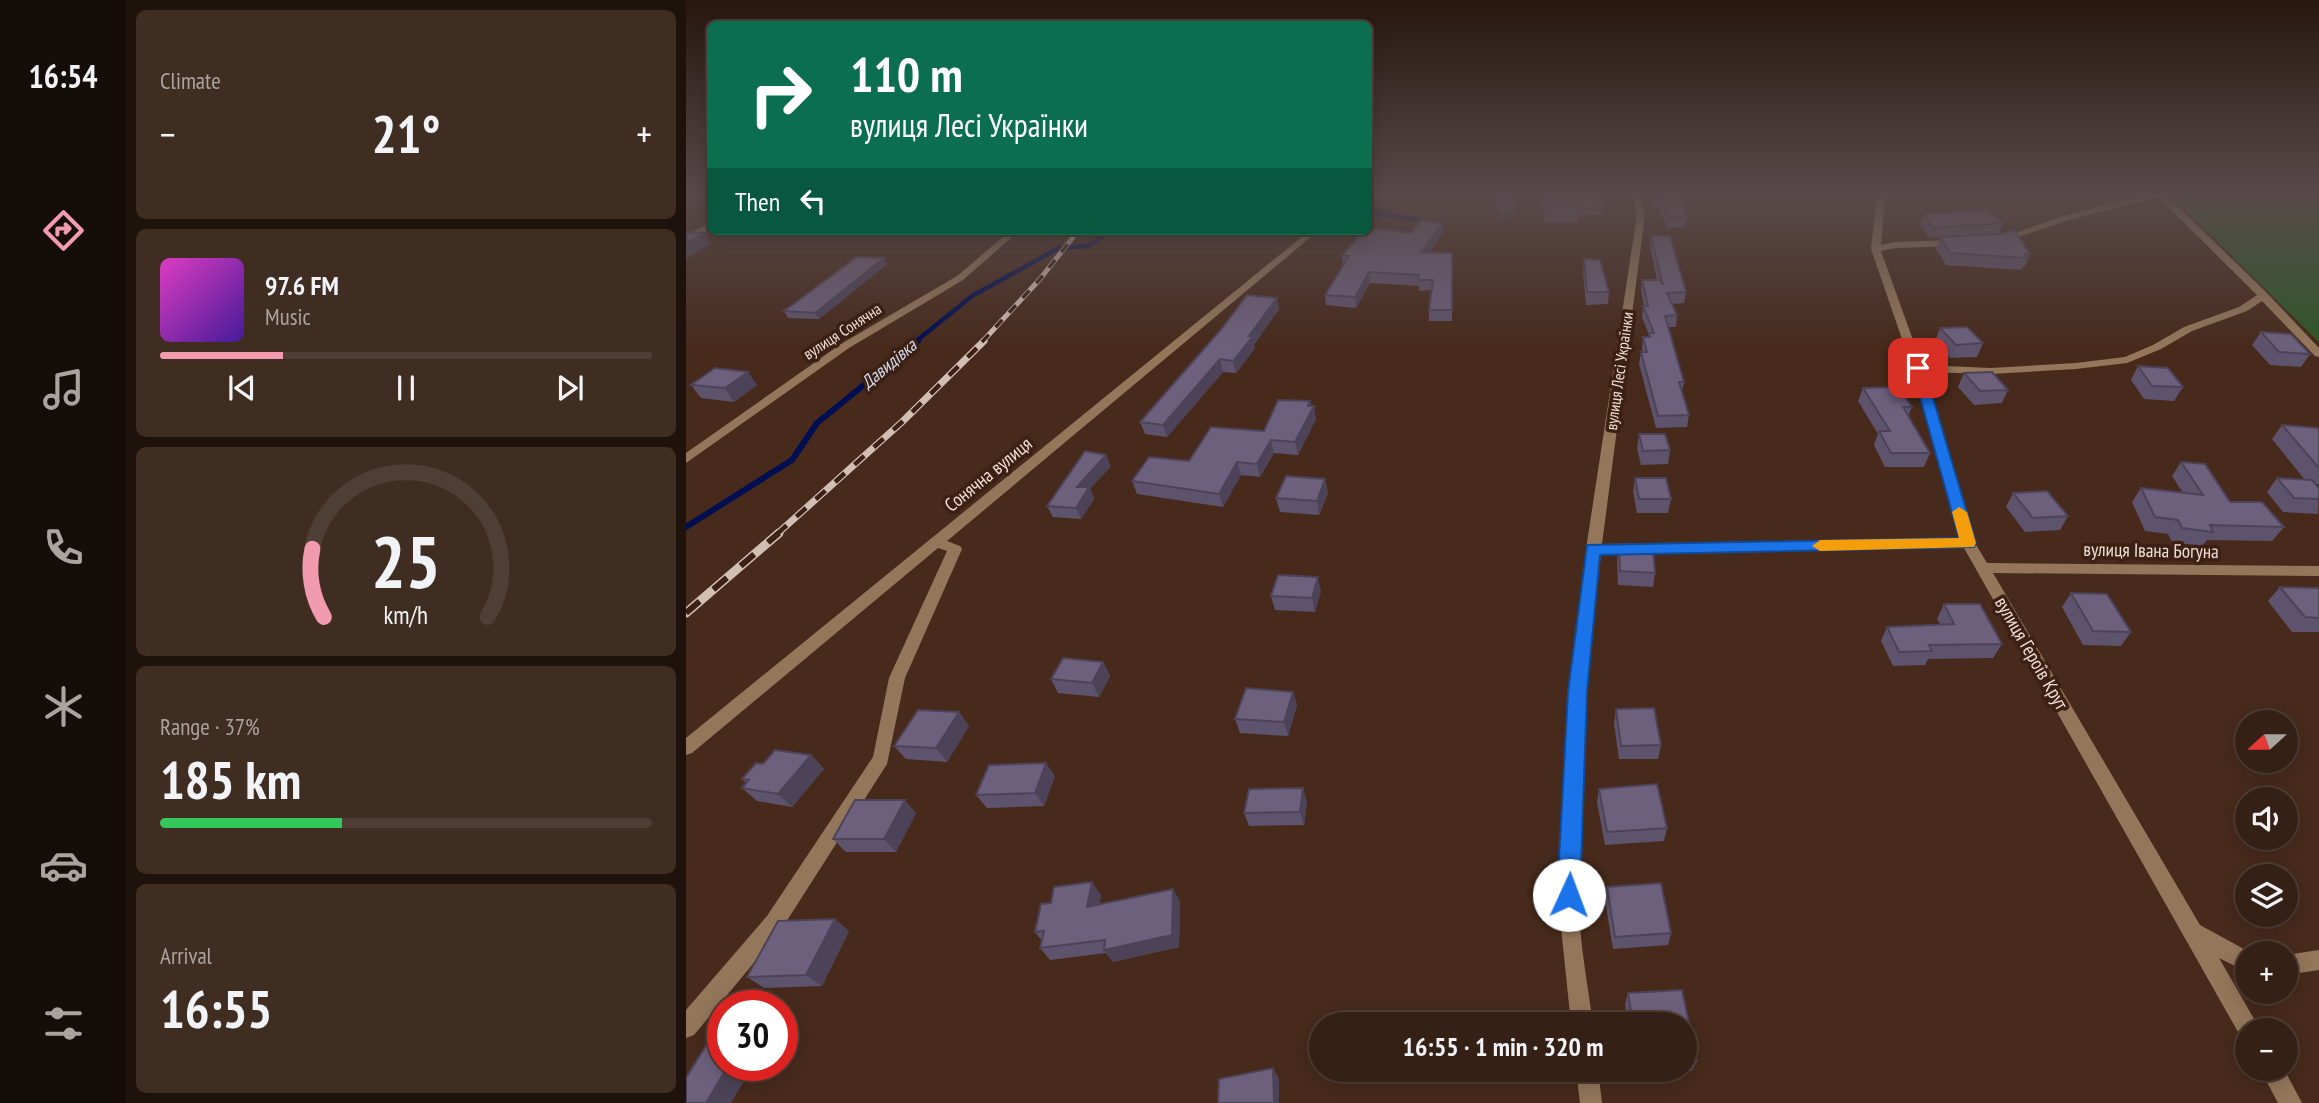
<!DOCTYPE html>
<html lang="en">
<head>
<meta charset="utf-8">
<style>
	:root { --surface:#352015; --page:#402d22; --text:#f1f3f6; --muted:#aaa3a0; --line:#4f3e34; --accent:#f29ab0 }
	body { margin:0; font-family:"PT Sans Narrow",sans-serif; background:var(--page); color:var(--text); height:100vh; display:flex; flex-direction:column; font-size:26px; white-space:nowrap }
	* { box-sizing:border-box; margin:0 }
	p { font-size:23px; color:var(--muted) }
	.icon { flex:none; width:38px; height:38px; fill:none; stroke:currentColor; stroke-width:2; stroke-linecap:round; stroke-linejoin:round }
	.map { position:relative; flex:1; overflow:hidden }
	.details { display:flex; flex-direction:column; gap:10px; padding:10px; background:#1d120c; width:560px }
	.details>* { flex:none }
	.guide { position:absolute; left:21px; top:21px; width:665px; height:214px; border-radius:10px; box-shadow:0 4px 18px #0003,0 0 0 2px var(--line); background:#0b6e4f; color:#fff; overflow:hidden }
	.needle { width:46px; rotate:249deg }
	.fabs { position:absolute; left:1549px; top:710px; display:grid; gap:14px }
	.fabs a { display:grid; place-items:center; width:63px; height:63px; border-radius:50%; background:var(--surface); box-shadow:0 4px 18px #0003,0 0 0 2px var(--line); font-size:35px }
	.speed { position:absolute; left:21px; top:990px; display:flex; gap:14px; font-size:35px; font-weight:700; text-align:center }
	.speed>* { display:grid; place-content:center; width:91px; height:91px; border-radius:50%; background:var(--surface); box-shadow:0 4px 18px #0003,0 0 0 2px var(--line); line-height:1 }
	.speed .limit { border:10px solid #d22; background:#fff; color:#111 }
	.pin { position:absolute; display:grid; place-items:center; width:60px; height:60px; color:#fff; margin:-30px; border-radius:14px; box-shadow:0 4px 10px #0006 }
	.me { position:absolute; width:77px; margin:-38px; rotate:2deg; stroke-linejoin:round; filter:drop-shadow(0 0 5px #0008) }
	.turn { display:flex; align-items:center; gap:24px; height:147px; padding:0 28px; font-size:32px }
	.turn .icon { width:91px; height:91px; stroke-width:2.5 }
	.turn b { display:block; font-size:49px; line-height:60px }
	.then { display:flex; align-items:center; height:66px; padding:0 28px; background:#0003; gap:14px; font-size:26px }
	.big { font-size:52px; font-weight:700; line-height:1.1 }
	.details .tile { flex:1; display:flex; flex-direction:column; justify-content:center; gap:10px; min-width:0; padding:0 24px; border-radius:10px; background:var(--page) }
	.details .dial { align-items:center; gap:0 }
	.dial svg { height:182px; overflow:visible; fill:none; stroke:var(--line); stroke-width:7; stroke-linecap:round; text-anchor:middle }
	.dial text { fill:var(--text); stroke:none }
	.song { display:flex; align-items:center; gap:21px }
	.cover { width:84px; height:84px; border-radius:10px; background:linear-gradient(135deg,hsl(310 70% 55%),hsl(260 70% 35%)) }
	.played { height:7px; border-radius:4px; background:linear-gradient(90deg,var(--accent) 25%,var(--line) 25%) }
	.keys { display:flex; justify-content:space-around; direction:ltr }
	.heat { display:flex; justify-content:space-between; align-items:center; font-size:38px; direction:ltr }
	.charge { height:10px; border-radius:5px; background:linear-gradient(90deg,#34c759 37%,var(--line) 0) }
	.trip { position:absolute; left:623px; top:1012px; width:388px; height:70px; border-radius:35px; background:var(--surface); box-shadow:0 4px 18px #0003,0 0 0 2px var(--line); font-weight:700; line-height:70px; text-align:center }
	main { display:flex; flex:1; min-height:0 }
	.tabs { display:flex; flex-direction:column; width:126px; justify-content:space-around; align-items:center; background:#150d08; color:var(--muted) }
	.tabs .icon { width:49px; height:49px }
	.tabs .current { color:var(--accent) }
	.tabs b { font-size:32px; color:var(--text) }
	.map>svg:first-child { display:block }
</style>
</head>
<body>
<main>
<nav class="tabs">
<b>16:54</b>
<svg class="icon current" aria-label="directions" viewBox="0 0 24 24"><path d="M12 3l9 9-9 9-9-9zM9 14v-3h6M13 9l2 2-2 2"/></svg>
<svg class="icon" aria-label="music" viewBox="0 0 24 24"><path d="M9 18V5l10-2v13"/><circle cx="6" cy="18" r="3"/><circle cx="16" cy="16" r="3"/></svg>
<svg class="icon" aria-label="phone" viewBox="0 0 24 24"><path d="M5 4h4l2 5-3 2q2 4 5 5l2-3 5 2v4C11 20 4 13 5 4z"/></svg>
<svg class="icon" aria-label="climate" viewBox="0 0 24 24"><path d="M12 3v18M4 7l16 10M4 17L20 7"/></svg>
<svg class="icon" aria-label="car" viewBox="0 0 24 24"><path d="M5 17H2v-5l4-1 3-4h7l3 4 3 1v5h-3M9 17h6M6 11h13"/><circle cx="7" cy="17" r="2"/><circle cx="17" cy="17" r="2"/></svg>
<svg class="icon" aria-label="filters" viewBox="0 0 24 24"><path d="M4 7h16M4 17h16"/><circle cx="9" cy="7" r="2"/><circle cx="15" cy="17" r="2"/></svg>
</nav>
<section class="details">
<div class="tile"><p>Climate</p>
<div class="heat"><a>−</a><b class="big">21°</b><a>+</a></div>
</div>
<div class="tile">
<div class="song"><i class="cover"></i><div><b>97.6 FM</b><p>Music</p></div></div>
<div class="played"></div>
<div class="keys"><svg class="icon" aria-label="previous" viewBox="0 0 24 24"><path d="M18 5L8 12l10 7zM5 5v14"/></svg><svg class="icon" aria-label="pause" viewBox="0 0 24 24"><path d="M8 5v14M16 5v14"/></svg><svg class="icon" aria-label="next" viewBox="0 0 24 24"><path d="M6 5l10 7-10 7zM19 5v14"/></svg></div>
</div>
<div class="tile dial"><svg viewBox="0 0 100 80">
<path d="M14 69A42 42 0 1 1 86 69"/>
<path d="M14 69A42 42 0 0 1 9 39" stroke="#f29ab0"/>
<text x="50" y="56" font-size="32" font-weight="700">25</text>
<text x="50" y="72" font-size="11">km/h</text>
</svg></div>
<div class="tile"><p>Range · 37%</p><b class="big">185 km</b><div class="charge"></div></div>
<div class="tile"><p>Arrival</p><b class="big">16:55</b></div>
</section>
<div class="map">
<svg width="1633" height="1103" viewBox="0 0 1633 1103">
	<rect width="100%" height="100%" fill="#472a1c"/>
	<path fill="#2f5728" d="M1482 193H1633V342Z"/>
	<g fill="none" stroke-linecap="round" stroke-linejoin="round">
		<path stroke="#010e52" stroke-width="4.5" d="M682 212 734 220
			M229 342 286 296 373 248 402 246 424 231"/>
		<path stroke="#010e52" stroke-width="6" d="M0 527 106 460 131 423 232 341"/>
		<path fill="#94775b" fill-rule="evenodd" d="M946 193H954L959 215 916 544 1274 538 1226 368 1185 249 1191 193H1199L1195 245 1209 242 1269 240 1274 243 1269 246 1209 248 1195 251 1236 365 1305 368 1390 363 1439 357 1467 345 1498 327 1553 307 1571 295 1472 197 1380 221 1316 242 1309 240 1374 217 1467 193H1478L1581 293 1633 348V357L1629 356 1576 301 1561 311 1506 331 1475 349 1441 363 1390 369 1305 374 1239 372 1289 543 1301 563 1633 566V576L1307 573 1514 925 1567 954H1561V972L1533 958 1575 1031H1561V1041L1556 1039 1278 548 915 554C902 670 889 789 893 907 894 946 902 985 907 1024H885L873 908 876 807 882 722 900 549 951 215Z
			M21 224H24V229L0 242V235Z
			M324 231H333L277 280 163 348 0 463V453L155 344 271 276Z
			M623 231H632L261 541 274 546 276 549 219 678 201 764 95 930 8 1035 0 1038V1010L81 916 187 757 203 678 261 551 252 548 6 753 0 755V738Z
			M1633 950V970L1600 975V955Z
			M890 1069H912L916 1103H894Z
			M1574 1069H1598L1616 1103H1592Z"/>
		<defs>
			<path id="rail-far2" d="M296 342 354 279 392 231"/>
			<path id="rail-far1" d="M91 534 216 422 298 341"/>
			<path id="rail" d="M0 613 93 533"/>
		</defs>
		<use href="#rail-far2" stroke="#d3beb4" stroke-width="5"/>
		<use href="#rail-far1" stroke="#d3beb4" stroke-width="7"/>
		<use href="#rail" stroke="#d3beb4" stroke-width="9"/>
		<use href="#rail-far2" stroke="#3c2013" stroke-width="3.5" stroke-dasharray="10" stroke-linecap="butt"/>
		<use href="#rail-far1" stroke="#3c2013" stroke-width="4.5" stroke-dasharray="13" stroke-linecap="butt"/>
		<use href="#rail" stroke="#3c2013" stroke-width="6" stroke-dasharray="18" stroke-linecap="butt"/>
	</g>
	<path fill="#5e536c" d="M805 193H913L917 208V215L893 216 892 222 859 223 854 199 826 200 829 208V215L815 220Z
		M961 193H992L1001 217 999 227 981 228 973 208H967Z
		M1238 214 1317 223 1313 234 1272 236 1344 254 1339 267H1337L1336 270 1260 265 1250 249 1254 237 1243 238 1234 224Z
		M725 233H757L743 252 767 263 766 321H743V310L746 290 733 291V286L684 283 670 308 640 305 639 295 657 265 656 256Z
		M965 236 1000 292 998 303 986 304 991 315 990 327H982L998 382 996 392 1003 415 1001 427 970 428 953 364 955 352H957L956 348 957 337H962L963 335 956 317 957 306H958L955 291 956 280H971L964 246Z
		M898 259 923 292 922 304 900 305 897 272Z
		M201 264 133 319 102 318 98 311Z
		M591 298 593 309 568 345 569 348 550 373 537 372 481 437 459 434 454 422Z
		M1254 328 1297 343 1291 357 1264 358 1249 342Z
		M1575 332 1624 354 1615 367 1584 365 1566 345Z
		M1452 366 1497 387 1488 401 1458 399 1445 380Z
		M1278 373 1322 390 1316 403 1288 405 1272 387Z
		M5 385H71L48 402 15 398Z
		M1177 388 1226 407 1222 416 1244 453 1238 467H1199L1188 445 1192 434 1172 401Z
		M624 401 630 419 612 455 588 453 574 477 555 475 537 507 451 494 446 481 503 461 578 431Z
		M1596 425 1633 428V484H1630L1633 488 1632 514 1597 512 1581 492 1591 478 1619 480 1586 439Z
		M953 434 984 450 982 464 955 465 951 448Z
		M1495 462 1544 502 1598 527 1586 541 1521 540 1516 546 1486 542 1482 534 1459 531 1446 502 1455 488 1497 493 1486 476Z
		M425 466 404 489 408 499 395 519 367 517 361 506Z
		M949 478 985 499 982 513H951L947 492Z
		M639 479 642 493 633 515 594 512 590 498Z
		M1327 493 1382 516 1374 530 1339 532 1320 507Z
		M933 547 969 573 967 587 932 585 931 561Z
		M1594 587 1633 588V632H1606L1582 601Z
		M635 591 629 612 589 610 585 596Z
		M1385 593 1445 632 1435 646 1397 645 1376 607Z
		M1258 604 1316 644 1307 658 1242 659 1239 665 1207 666 1195 641 1201 627 1254 624 1251 619Z
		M417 662 424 676 413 697 372 693 365 679Z
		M607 692 611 705 602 736 554 733 549 719Z
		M930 709 975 745 972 759H933L928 723Z
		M273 712 283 726 261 762 220 759 208 746Z
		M125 755 138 769 106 807 71 801 56 788 60 783 56 779 77 764Z
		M369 776 358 806 301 808 290 795Z
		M913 789 981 828 978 841 919 845 911 802Z
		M621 801 618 825 563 826 558 813Z
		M230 813 210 852H160L147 839Z
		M921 887 985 933 982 945 927 949 919 900Z
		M415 895 413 905 494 901 493 947 427 962 420 953 364 960 354 948 356 941 349 932Z
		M163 931 136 986 78 988 61 977Z
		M996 990 1011 1061 1006 1071 950 1076 949 1069H999V1024H942L939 1005 942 993Z"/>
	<path fill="#4c4358" d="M829 208V215L815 220V213Z
		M757 223V233L735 263V252Z
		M19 233 25 244 0 259V244Z
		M198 258 201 264 133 319 129 313Z
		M683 272 684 283 670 308 669 297Z
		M591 298 593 309 568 345 569 348 550 373 547 361 563 336Z
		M534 359 537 372 481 437 477 425Z
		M62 372 71 385 48 402 39 388Z
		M624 401 626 411 628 406 630 419 612 455 609 442Z
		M585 440 588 453 574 477 571 464Z
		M420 455 425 466 404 489 408 499 395 519 390 508 391 487Z
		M551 462 555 475 537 507 533 494Z
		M639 479 642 493 633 515 631 501Z
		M632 577 635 591 629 612 626 598Z
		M417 662 424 676 413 697 406 683Z
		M607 692 611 705 602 736 598 722Z
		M273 712 283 726 261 762 250 748Z
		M125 755 138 769 106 807 92 794Z
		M360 763 369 776 358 806 349 793Z
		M617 788 621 801 618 825 614 812Z
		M219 800 230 813 210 852 198 839Z
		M406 882 415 895 410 919 401 907Z
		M487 889 494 901 493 947 427 962 418 950Z
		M149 919 163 931 136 986 120 975Z
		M42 1066H67L45 1103H20Z
		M587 1068 593 1078V1103H588Z"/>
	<path fill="#6d607d" stroke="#4c4358" stroke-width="2" d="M807 193H824L829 208 815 213Z
		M854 193H913L917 208 891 209 893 216H859Z
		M967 193H992L1001 217H982L974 198H968Z
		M1301 210 1317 223 1246 228 1238 214Z
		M735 220 757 223 735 252 766 253V310H743L747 280H732L733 275 683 272 669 297 639 295 663 256H656L676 231H682V228L725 233Z
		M1328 230 1344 254H1339L1341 258 1264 253 1254 237 1313 234Z
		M0 232 19 233 0 244Z
		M965 236H984L1000 292 981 293 991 315 979 316 998 382H993L1003 415 972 416 955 352H961L957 337H964L963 333H968L957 306H962L956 280H974L977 285Z
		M171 257 198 258 129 313 98 311Z
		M898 259 914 260 923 292H901Z
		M561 295 591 298 563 336H567L547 361 534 359 477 425 454 422 537 327Z
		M1281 327 1297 343 1270 345 1254 328Z
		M1575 332 1605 334 1624 354 1593 352Z
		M1452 366 1482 368 1497 387 1466 386Z
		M29 368 62 372 39 388 5 385Z
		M1306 372 1322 390 1294 391 1278 373Z
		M1212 387 1226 407H1217L1244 453H1205L1193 431H1204L1177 388Z
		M592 400 624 401 622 406H628L609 442 585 440 571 464 551 462 533 494 446 481 463 457 503 461 525 427 578 431Z
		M1596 425 1633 428V468Z
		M953 434H979L984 450 957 451Z
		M399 451 420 455 391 487H403L390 508 361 506Z
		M1495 462 1519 464 1544 502H1576L1598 527 1524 525 1527 532 1496 528 1492 520 1469 517 1455 488 1517 495Z
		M600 476 639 479 631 501 590 498Z
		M949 478H980L985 499H953Z
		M1591 478 1626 480 1633 488V499L1608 498Z
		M1361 491 1382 516 1347 518 1327 493Z
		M933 547 967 549 969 573 934 571Z
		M592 575 632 577 626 598 585 596Z
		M1594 587 1633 588V618L1619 617Z
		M1385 593 1421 594 1445 632 1407 631Z
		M1258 604H1294L1316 644 1243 645 1246 651 1213 652 1201 627 1268 624Z
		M377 658 417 662 406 683 365 679Z
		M560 688 607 692 598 722 549 719Z
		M968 708 975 745 935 746 930 709Z
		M232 710 273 712 250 748 208 746Z
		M89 750 125 755 92 794 56 788 63 780 56 779 70 763 77 764Z
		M360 763 349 793 290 795 303 765Z
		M971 784 981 828 921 832 913 789Z
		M617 788 614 812 558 813 563 789Z
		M169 800H219L198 839H147Z
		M406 882 401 907 487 889 486 935 418 950 419 940 354 948 358 931 349 932 355 904 365 903 368 887Z
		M975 883 985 933 929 937 921 887Z
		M149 919 120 975 61 977 92 921Z
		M996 990 1011 1061 999 1062V1024H947L942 993Z
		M24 1039 37 1040V1066H42L20 1103H0V1078Z
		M587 1068 588 1103H532L533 1079Z"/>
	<linearGradient id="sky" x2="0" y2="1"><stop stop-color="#27170f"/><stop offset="0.56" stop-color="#584a4b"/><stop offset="1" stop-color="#584a4b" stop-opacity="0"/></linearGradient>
	<rect width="1633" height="347" fill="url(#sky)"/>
	<path fill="#1a73e8" stroke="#114b97" stroke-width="2" d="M1232 365 1238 368 1290 543 1288 547 914 555 901 692 894 895 890 903 883 906 875 903 871 895 882 692 901 545 1273 538 1226 368Z"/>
	<path fill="#f59e0b" d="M1273 507 1281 512 1290 543 1288 547 1134 551 1126 546 1134 540 1273 538 1266 512Z"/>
	<g text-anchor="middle" stroke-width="7" stroke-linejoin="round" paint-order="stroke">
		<g font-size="16" fill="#f1ded5" stroke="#3c2013">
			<text transform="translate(156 331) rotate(-33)" y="6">вулиця Сонячна</text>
			<text transform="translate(933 371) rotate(-82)" y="6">вулиця Лесі Українки</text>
		</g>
		<g font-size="18" font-style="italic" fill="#d4dff3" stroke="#3c2013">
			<text transform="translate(203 364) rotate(-40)" y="6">Давидівка</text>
		</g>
		<g font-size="19" fill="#f1ded5" stroke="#3c2013">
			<text transform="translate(302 474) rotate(-39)" y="7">Сонячна вулиця</text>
			<text transform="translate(1465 550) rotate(1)" y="7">вулиця Івана Богуна</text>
			<text transform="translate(1346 653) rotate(60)" y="7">вулиця Героїв Крут</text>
		</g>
	</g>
</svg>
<div class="fabs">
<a><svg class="needle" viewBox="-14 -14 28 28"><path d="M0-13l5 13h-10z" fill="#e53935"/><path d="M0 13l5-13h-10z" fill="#aaa3a0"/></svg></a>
<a><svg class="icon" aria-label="sound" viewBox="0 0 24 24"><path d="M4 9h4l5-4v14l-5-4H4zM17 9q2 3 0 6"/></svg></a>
<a><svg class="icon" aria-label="layers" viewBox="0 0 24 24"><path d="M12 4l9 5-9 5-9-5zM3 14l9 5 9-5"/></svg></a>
<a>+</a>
<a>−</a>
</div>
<div class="speed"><div class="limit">30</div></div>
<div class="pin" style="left:1232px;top:368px;background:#d93025"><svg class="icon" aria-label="arrive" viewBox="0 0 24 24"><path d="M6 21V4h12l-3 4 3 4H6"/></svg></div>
<svg class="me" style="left:883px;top:895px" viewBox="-20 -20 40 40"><circle r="19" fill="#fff"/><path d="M0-13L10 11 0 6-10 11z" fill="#1a73e8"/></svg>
<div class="trip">16:55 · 1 min · 320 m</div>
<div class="guide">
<div class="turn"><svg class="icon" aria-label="right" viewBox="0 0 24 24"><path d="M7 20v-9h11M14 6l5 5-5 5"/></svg><div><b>110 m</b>вулиця Лесі Українки</div></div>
<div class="then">Then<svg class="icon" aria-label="left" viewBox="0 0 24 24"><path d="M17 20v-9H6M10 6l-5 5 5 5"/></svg></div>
</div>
</div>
</main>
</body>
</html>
